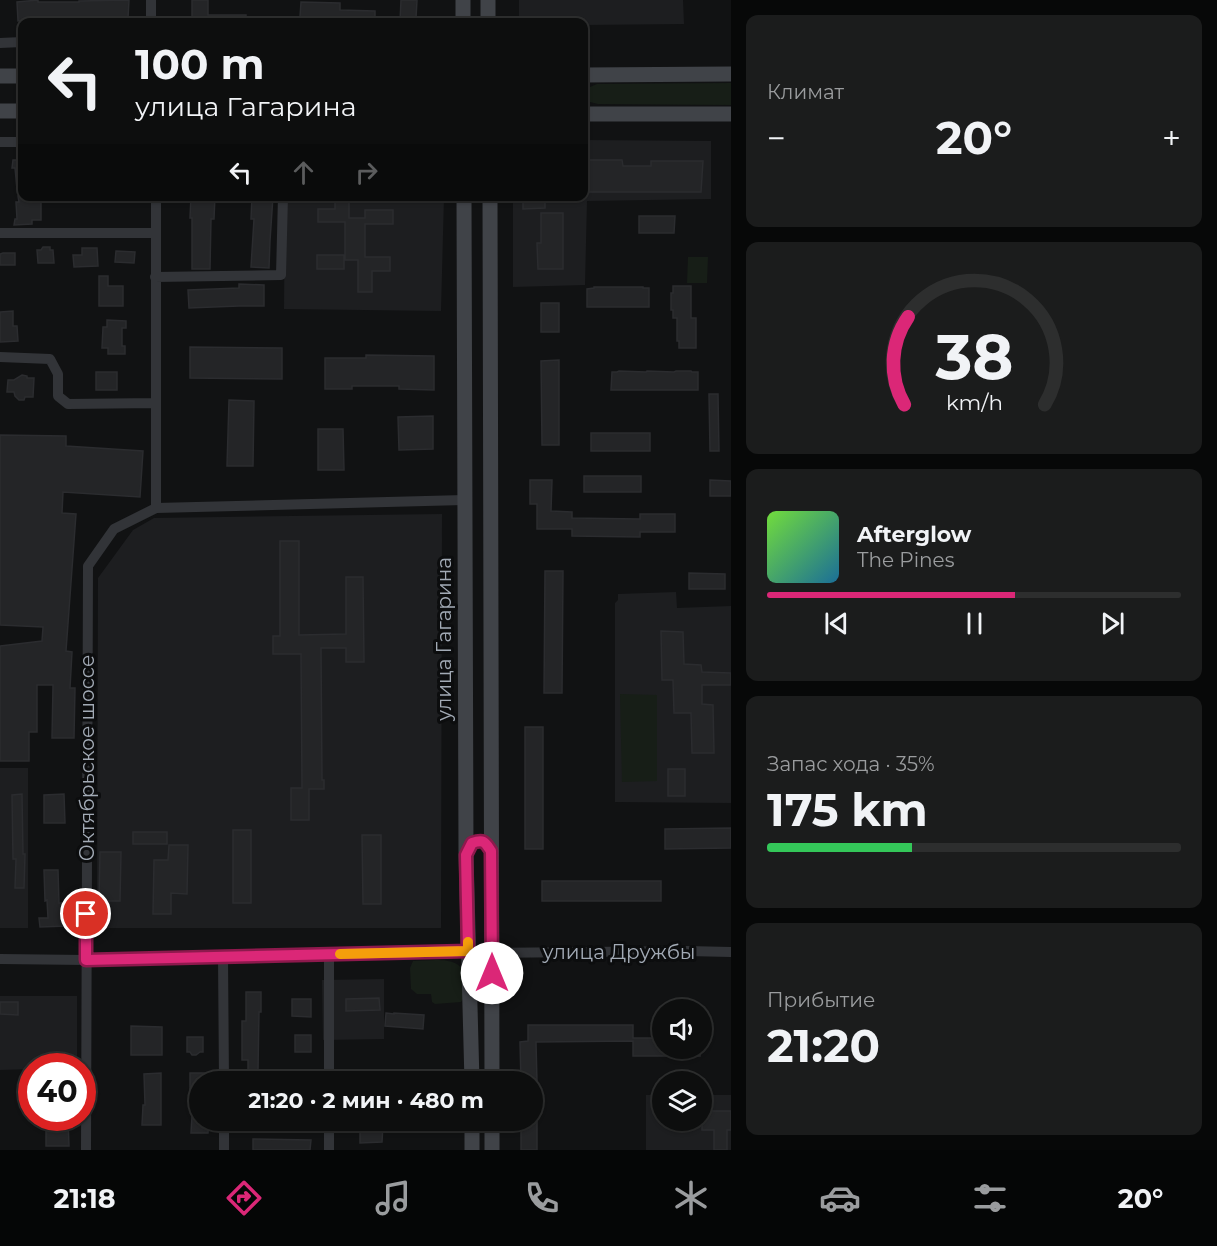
<!DOCTYPE html>
<html lang="ru">
<head>
<meta charset="utf-8">
<style>
	:root { --surface:#0d0e0e; --page:#1b1c1c; --text:#f1f3f6; --muted:#9a9c9e; --line:#2d2e2e; --accent:#db2777 }
	body { margin:0; font-family:Montserrat,sans-serif; background:var(--page); color:var(--text); height:100vh; display:flex; flex-direction:column; font-size:22px; white-space:nowrap }
	* { box-sizing:border-box; margin:0 }
	p { font-size:20px; color:var(--muted) }
	.icon { flex:none; width:33px; height:33px; fill:none; stroke:currentColor; stroke-width:2; stroke-linecap:round; stroke-linejoin:round }
	.map { position:relative; flex:1; overflow:hidden }
	.drawer { display:flex; flex-direction:column; gap:15px; padding:15px; background:#070808; width:486px }
	.drawer>* { flex:none }
	.banner { position:absolute; left:18px; top:18px; width:570px; height:183px; border-radius:12px; box-shadow:0 2px 4px #0004,0 0 0 2px var(--line); background:#0d0e0e; color:var(--text); overflow:hidden }
	.fabs { position:absolute; left:652px; top:999px; display:grid; gap:12px }
	.fabs a { display:grid; place-items:center; width:60px; height:60px; border-radius:50%; background:var(--surface); box-shadow:0 2px 4px #0004,0 0 0 2px var(--line); font-size:30px }
	.speed { position:absolute; left:18px; top:1053px; display:flex; gap:12px; font-size:30px; font-weight:700; text-align:center }
	.speed>* { display:grid; place-content:center; width:78px; height:78px; border-radius:50%; background:var(--surface); box-shadow:0 2px 4px #0004,0 0 0 2px var(--line); line-height:1 }
	.speed .limit { border:9px solid #d22; background:#fff; color:#111 }
	.pin { position:absolute; display:grid; place-items:center; width:51px; height:51px; color:#fff; margin:-26px; border:3px solid #fff; border-radius:50%; box-shadow:0 2px 6px #0007 }
	.me { position:absolute; width:66px; margin:-33px; rotate:0deg; stroke-linejoin:round; filter:drop-shadow(0 0 4px #0008) }
	.turn { display:flex; align-items:center; gap:21px; height:126px; padding:0 18px; font-size:27px }
	.turn .icon { width:78px; height:78px; stroke-width:2.5 }
	.turn b { display:block; font-size:42px; line-height:51px }
	.lanes { display:flex; align-items:center; height:57px; padding:0 18px; background:#0003; justify-content:center; gap:30px; direction:ltr }
	.lanes .off { opacity:.35 }
	.big { font-size:45px; font-weight:700; line-height:1.1 }
	.drawer .widget { flex:1; display:flex; flex-direction:column; justify-content:center; gap:9px; min-width:0; padding:0 21px; border-radius:12px; background:var(--page) }
	.drawer .dial { align-items:center; gap:0 }
	.dial svg { height:156px; overflow:visible; fill:none; stroke:var(--line); stroke-width:7; stroke-linecap:round; text-anchor:middle }
	.dial text { fill:var(--text); stroke:none }
	.song { display:flex; align-items:center; gap:18px }
	.cover { width:72px; height:72px; border-radius:9px; background:linear-gradient(135deg,hsl(100 70% 55%),hsl(200 70% 35%)) }
	.played { height:6px; border-radius:3px; background:linear-gradient(90deg,var(--accent) 60%,var(--line) 60%) }
	.keys { display:flex; justify-content:space-around; direction:ltr }
	.heat { display:flex; justify-content:space-between; align-items:center; font-size:33px; direction:ltr }
	.charge { height:9px; border-radius:4px; background:linear-gradient(90deg,#34c759 35%,var(--line) 0) }
	.trip { position:absolute; left:189px; top:1071px; width:354px; height:60px; border-radius:30px; background:var(--surface); box-shadow:0 2px 4px #0004,0 0 0 2px var(--line); font-weight:700; line-height:60px; text-align:center }
	.dock { display:flex; height:96px; justify-content:space-around; align-items:center; background:#050606; color:var(--muted) }
	.dock .icon { width:42px; height:42px }
	.dock .active { color:var(--accent) }
	.dock b { font-size:27px; color:var(--text) }
	main { display:flex; flex:1; min-height:0 }
	.map>svg:first-child { display:block }
</style>
</head>
<body>
<main>
<div class="map">
<svg width="731" height="1150" viewBox="0 0 731 1150">
	<rect width="100%" height="100%" fill="#111213"/>
	<path fill="#1d1e20" d="M519 0H683L684 24 584 25V22H519Z
		M584 140 711 141V199L587 201 585 285 513 287V197L584 196Z
		M285 197H444L441 311 284 309Z
		M442 514 441 928H97L98 578 133 530 154 518Z
		M676 592 677 608 731 606V803L615 802V603L618 600V594Z
		M0 768H28V928H0Z
		M384 979V1039L323 1040 322 980Z
		M0 996H77V1066H32L31 1069 0 1070Z
		M646 1095H663V1120H702V1095H731V1150H646Z"/>
	<path fill="#171e17" d="M731 83V105L598 104 590 102 587 94 590 87 597 84Z
		M688 257H708L707 283H687Z
		M620 694 657 695V781L622 782Z
		M413 961C431 961 464 954 465 979 465 988 467 994 461 1002L435 1004 432 1002 431 994H417L411 989 410 968Z"/>
	<path fill="#242527" stroke="#2b2c2f" stroke-width="1.5" d="M38 0V2H79V1L129 0 128 18H39V19L18 21 17 2Z
		M192 0H208V15H246V22H192Z
		M401 0H417L416 18H411L410 22H400Z
		M301 2 340 3V10L375 11V22H339L340 18 300 17Z
		M13 160H22V189H17L15 168H12Z
		M584 160H622L623 166H651V161H703L701 192H584Z
		M18 196 41 198V220H32V224L14 225 15 219H17L16 202H19Z
		M191 196H215L214 219H211L210 269H192V218H190Z
		M252 196H273L270 241 269 268 251 267 254 219H251Z
		M335 196H349V218H365V210H393V224H365V257H390V271H372V292H358V260H345V222H318V209H335Z
		M523 196H545V208L523 209Z
		M541 213H563V269H538L537 243H541Z
		M639 216H675L674 233H639Z
		M43 247H50V250H53L54 263H38L37 250H41Z
		M82 248H97L98 266 74 267 73 255H82Z
		M116 251 135 252 134 263 115 262Z
		M3 253H15V265H0V254Z
		M317 255H344V269H317Z
		M99 276H108V286H123V306H99Z
		M239 284 264 285V306H239L189 308 188 290 239 288Z
		M673 286H691V318H696V348H679V341H677V318H673V310H671V293H673Z
		M594 287H643V288H649V307H587V289L594 288Z
		M541 303H559V332H541Z
		M13 311V326H17L18 341 0 342V312Z
		M107 320 126 321V328H122V346H125V354H108V348H102L103 327H107Z
		M190 347 282 348V379L190 378Z
		M366 355 434 356V390L399 389V386H352V389H325V358H366Z
		M559 360V445H542L541 361Z
		M619 371 646 372 647 371 674 372 676 371H691L692 372H698V390H611L612 372H617Z
		M96 372H117V390H96Z
		M22 375 27 376V378H34L33 397H25L24 400H19L15 396 14 392H7L8 380H14Z
		M709 394H718L719 451H710Z
		M229 400 254 401 253 466H227Z
		M433 416V449L399 450 398 417Z
		M318 429H343L344 470H318Z
		M591 433H650V451H591Z
		M0 435 66 436V446L143 451 140 497 63 492 62 513 76 514 66 651 72 652 70 688H75L74 738H52L53 685H37V732H29V761H0V646L42 641 43 627 0 625Z
		M584 476H641V492H584Z
		M530 480H552L551 511 572 512V518L640 519V514H675V532H640V537L572 536V529H537V504H530Z
		M710 480 731 481V496H710Z
		M280 541H299V635L346 634V577H363L364 662H346V648H321L322 780H324V789H309V820H291V788H302L301 654H273V636H280Z
		M545 571H563L562 693H544Z
		M689 573 725 574V589H689Z
		M661 631 683 632 684 664 701 665 702 672 731 673V685H702V704L713 705 714 753H692L691 713H674L673 680H662Z
		M525 727H543V849H525Z
		M668 769H685V796H668Z
		M22 794 23 854H25L24 888H15L16 859H13L12 795Z
		M64 794 65 823H44V795Z
		M731 828V848L665 849V829Z
		M233 830H251V903H233Z
		M133 832H167V844H133Z
		M362 835H381V904H363Z
		M169 845H188L187 894 171 893V914H153L154 860H168Z
		M100 852H121L120 901H99Z
		M44 870H58L59 903H67V926L40 927 39 918H48L47 900 45 901Z
		M542 881H661V901H542Z
		M246 992H261V1012H259L258 1071H267V1082H248V1060H242V1021H246Z
		M379 998 380 1010 346 1011V999Z
		M292 999H311V1017L292 1016Z
		M0 1002H18V1015L0 1014Z
		M386 1013 394 1014V1013L424 1015 423 1029 385 1026Z
		M528 1025H633V1038H663V1048H700V1056H633V1041L536 1042 537 1082H521L520 1042 528 1041Z
		M131 1026 162 1027V1055H131Z
		M295 1035H311V1052H295Z
		M187 1037H203V1052H200L196 1055H192L190 1052H187Z
		M161 1073V1125H142L143 1105H145L144 1074Z
		M190 1073H212V1082H200V1096H190Z
		M702 1111H731V1130H727V1150H714V1130H702Z
		M192 1116H200V1120H209L208 1133H191Z
		M46 1118H68L69 1146H46Z
		M360 1120H376V1124H383L382 1142 360 1143Z
		M521 1120H537V1150H521Z
		M253 1139 311 1140 310 1150H253Z"/>
	<g fill="none" stroke-linecap="round" stroke-linejoin="round">
		<path stroke="#323438" stroke-width="10" d="M151 22V0
			M0 43 22 42
			M0 142H22
			M156 196V508
			M0 233H155
			M155 277 281 275 283 196
			M0 357 50 359 58 374V396L68 404 156 403
			M492 953 687 951 731 952
			M329 954V1082
			M223 957 224 1082
			M0 959 86 960 468 951
			M224 1120V1150
			M329 1120V1150
			M86 1150 88 566 114 529 156 508 464 500"/>
		<path stroke="#404348" stroke-width="15" d="M488 0V22
			M463 22V0
			M584 75 731 74
			M0 76H22
			M0 111H22
			M584 114H731
			M464 196 466 855 472 1082
			M490 196 492 1082
			M472 1120V1150
			M492 1120V1150"/>
	</g>
	<g fill="none" stroke-linecap="round" stroke-linejoin="round">
		<defs>
			<path id="route" d="M86 914V960L468 951 466 855 472 843C484 839 485 842 491 851L492 973"/>
		</defs>
		<use href="#route" stroke="#8e194d" stroke-width="15"/>
		<use href="#route" stroke="#db2777" stroke-width="10"/>
		<path stroke="#f59e0b" stroke-width="10" d="M340 954 468 951V942"/>
	</g>
	<g text-anchor="middle" stroke-width="6" stroke-linejoin="round" paint-order="stroke">
		<g font-size="20" fill="#a2aab5" stroke="#0c0d0e">
			<text transform="translate(444 639) rotate(-90)" y="7">улица Гагарина</text>
			<text transform="translate(87 758) rotate(-90)" y="7">Октябрьское шоссе</text>
			<text x="619" y="959">улица Дружбы</text>
		</g>
	</g>
</svg>
<div class="fabs">
<a><svg class="icon" aria-label="sound" viewBox="0 0 24 24"><path d="M4 9h4l5-4v14l-5-4H4zM17 9q2 3 0 6"/></svg></a>
<a><svg class="icon" aria-label="layers" viewBox="0 0 24 24"><path d="M12 4l9 5-9 5-9-5zM3 14l9 5 9-5"/></svg></a>
</div>
<div class="speed"><div class="limit">40</div></div>
<div class="pin" style="left:86px;top:914px;background:#d93025"><svg class="icon" aria-label="arrive" viewBox="0 0 24 24"><path d="M6 21V4h12l-3 4 3 4H6"/></svg></div>
<svg class="me" style="left:492px;top:973px" viewBox="-20 -20 40 40"><circle r="19" fill="#fff"/><path d="M0-13L10 11 0 6-10 11z" fill="#db2777"/></svg>
<div class="trip">21:20 · 2 мин · 480 m</div>
<div class="banner">
<div class="turn"><svg class="icon" aria-label="left" viewBox="0 0 24 24"><path d="M17 20v-9H6M10 6l-5 5 5 5"/></svg><div><b>100 m</b>улица Гагарина</div></div>
<div class="lanes"><svg class="icon" aria-label="left" viewBox="0 0 24 24"><path d="M17 20v-9H6M10 6l-5 5 5 5"/></svg><svg class="icon off" aria-label="ahead" viewBox="0 0 24 24"><path d="M12 20V5M6 11l6-6 6 6"/></svg><svg class="icon off" aria-label="right" viewBox="0 0 24 24"><path d="M7 20v-9h11M14 6l5 5-5 5"/></svg></div>
</div>
</div>
<section class="drawer">
<div class="widget"><p>Климат</p>
<div class="heat"><a>−</a><b class="big">20°</b><a>+</a></div>
</div>
<div class="widget dial"><svg viewBox="0 0 100 80">
<path d="M14 69A42 42 0 1 1 86 69"/>
<path d="M14 69A42 42 0 0 1 16 24" stroke="#db2777"/>
<text x="50" y="56" font-size="32" font-weight="700">38</text>
<text x="50" y="72" font-size="11">km/h</text>
</svg></div>
<div class="widget">
<div class="song"><i class="cover"></i><div><b>Afterglow</b><p>The Pines</p></div></div>
<div class="played"></div>
<div class="keys"><svg class="icon" aria-label="previous" viewBox="0 0 24 24"><path d="M18 5L8 12l10 7zM5 5v14"/></svg><svg class="icon" aria-label="pause" viewBox="0 0 24 24"><path d="M8 5v14M16 5v14"/></svg><svg class="icon" aria-label="next" viewBox="0 0 24 24"><path d="M6 5l10 7-10 7zM19 5v14"/></svg></div>
</div>
<div class="widget"><p>Запас хода · 35%</p><b class="big">175 km</b><div class="charge"></div></div>
<div class="widget"><p>Прибытие</p><b class="big">21:20</b></div>
</section>
</main>
<nav class="dock">
<b>21:18</b>
<svg class="icon active" aria-label="directions" viewBox="0 0 24 24"><path d="M12 3l9 9-9 9-9-9zM9 14v-3h6M13 9l2 2-2 2"/></svg>
<svg class="icon" aria-label="music" viewBox="0 0 24 24"><path d="M9 18V5l10-2v13"/><circle cx="6" cy="18" r="3"/><circle cx="16" cy="16" r="3"/></svg>
<svg class="icon" aria-label="phone" viewBox="0 0 24 24"><path d="M5 4h4l2 5-3 2q2 4 5 5l2-3 5 2v4C11 20 4 13 5 4z"/></svg>
<svg class="icon" aria-label="climate" viewBox="0 0 24 24"><path d="M12 3v18M4 7l16 10M4 17L20 7"/></svg>
<svg class="icon" aria-label="car" viewBox="0 0 24 24"><path d="M5 17H2v-5l4-1 3-4h7l3 4 3 1v5h-3M9 17h6M6 11h13"/><circle cx="7" cy="17" r="2"/><circle cx="17" cy="17" r="2"/></svg>
<svg class="icon" aria-label="filters" viewBox="0 0 24 24"><path d="M4 7h16M4 17h16"/><circle cx="9" cy="7" r="2"/><circle cx="15" cy="17" r="2"/></svg>
<b>20°</b>
</nav>
</body>
</html>
